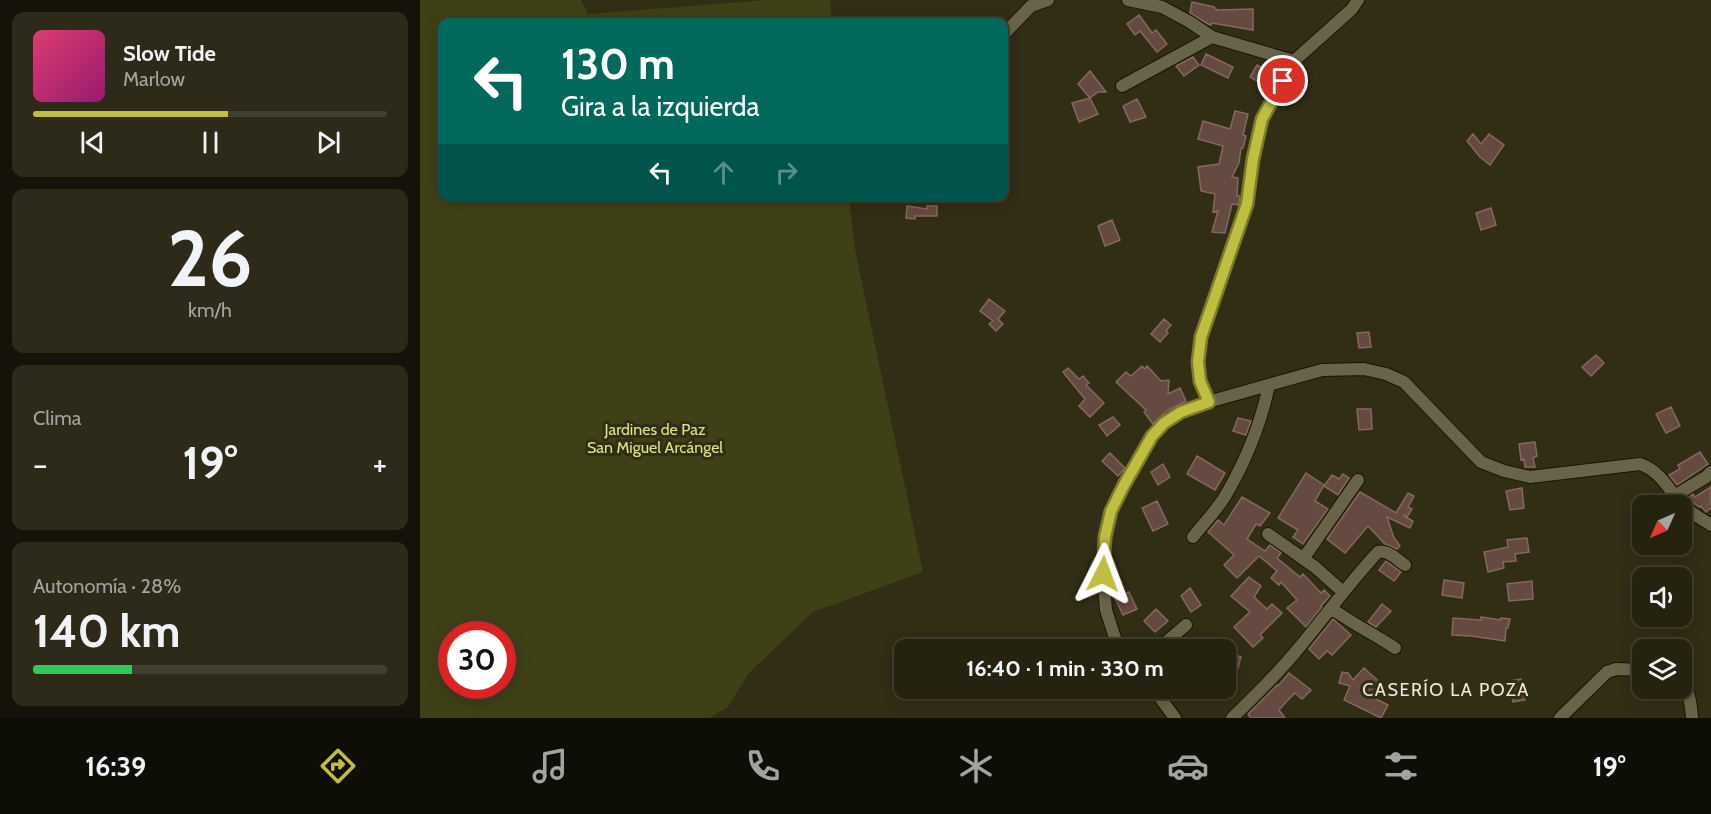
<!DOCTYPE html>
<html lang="es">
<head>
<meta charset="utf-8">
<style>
	:root { --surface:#262210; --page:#2e2a19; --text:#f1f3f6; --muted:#a4a49f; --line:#423f30; --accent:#c0be41 }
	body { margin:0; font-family:Cabin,sans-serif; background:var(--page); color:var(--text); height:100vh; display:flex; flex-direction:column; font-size:22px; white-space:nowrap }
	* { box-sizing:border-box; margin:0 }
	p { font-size:20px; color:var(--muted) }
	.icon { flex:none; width:33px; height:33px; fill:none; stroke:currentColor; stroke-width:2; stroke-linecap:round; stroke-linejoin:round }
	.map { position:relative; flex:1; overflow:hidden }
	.panel { display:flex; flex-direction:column; gap:12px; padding:12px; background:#151309; width:420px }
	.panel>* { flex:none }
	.top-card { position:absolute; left:18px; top:18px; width:570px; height:183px; border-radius:12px; box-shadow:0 3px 15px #0003,0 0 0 2px var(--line); background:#00695c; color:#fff; overflow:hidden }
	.needle { width:39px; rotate:225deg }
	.controls { position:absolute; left:1212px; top:495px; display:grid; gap:12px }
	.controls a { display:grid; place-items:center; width:60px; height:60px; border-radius:12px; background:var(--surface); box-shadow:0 3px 15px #0003,0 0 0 2px var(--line); font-size:30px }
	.speed { position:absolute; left:18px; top:621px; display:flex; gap:12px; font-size:30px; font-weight:700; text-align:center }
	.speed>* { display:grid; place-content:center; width:78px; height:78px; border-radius:50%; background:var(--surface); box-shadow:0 3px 15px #0003,0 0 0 2px var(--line); line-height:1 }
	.speed .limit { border:9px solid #d22; background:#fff; color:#111 }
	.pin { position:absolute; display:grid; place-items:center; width:51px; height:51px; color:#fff; margin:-26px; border:3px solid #fff; border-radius:50%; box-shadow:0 2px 6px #0007 }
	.me { position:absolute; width:66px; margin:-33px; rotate:3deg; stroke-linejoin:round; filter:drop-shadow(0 0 4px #0008) }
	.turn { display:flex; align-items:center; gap:21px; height:126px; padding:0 24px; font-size:27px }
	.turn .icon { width:78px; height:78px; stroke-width:2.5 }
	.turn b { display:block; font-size:42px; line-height:51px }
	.lanes { display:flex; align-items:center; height:57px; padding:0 24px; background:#0003; justify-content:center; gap:30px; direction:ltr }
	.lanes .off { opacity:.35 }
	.big { font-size:45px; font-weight:800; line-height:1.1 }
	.panel .card { flex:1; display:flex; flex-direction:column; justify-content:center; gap:9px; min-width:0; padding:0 21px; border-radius:12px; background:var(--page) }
	.panel .dial { align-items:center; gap:0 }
	.dial b { font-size:78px; line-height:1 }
	.song { display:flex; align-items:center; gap:18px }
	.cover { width:72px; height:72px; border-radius:9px; background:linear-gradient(135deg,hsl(340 70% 55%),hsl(320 70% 35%)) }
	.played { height:6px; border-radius:3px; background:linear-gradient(90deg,var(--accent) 55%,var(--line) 55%) }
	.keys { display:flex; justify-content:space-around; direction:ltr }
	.heat { display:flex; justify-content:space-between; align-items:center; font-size:33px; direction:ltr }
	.charge { height:9px; border-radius:4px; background:linear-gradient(90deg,#34c759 28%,var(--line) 0) }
	.trip { position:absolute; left:474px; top:639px; width:342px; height:60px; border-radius:12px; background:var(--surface); box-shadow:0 3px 15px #0003,0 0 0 2px var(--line); font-weight:800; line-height:60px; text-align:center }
	.tabs { display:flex; height:96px; justify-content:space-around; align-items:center; background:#0f0e06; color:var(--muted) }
	.tabs .icon { width:42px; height:42px }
	.tabs .current { color:var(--accent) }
	.tabs b { font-size:27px; color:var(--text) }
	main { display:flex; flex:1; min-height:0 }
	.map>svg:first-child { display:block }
</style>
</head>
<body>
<main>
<section class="panel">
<div class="card">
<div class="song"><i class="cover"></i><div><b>Slow Tide</b><p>Marlow</p></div></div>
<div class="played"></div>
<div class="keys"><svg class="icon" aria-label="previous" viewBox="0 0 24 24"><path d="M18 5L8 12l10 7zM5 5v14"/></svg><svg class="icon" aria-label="pause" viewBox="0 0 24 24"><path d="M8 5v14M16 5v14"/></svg><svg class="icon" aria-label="next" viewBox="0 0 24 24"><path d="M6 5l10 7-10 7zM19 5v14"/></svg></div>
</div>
<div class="card dial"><b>26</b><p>km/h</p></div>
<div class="card"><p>Clima</p>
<div class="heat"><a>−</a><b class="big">19°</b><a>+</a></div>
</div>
<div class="card"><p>Autonomía · 28%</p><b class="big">140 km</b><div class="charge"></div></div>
</section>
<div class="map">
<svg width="1291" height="718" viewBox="0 0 1291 718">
	<rect width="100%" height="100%" fill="#322d15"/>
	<path fill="#3e4016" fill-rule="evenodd" d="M0 0H161L168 14 347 0H410L412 22H22V196L429 197 435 250 503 572 393 612 328 674 308 707 289 718H0ZM32 634H82V686H32Z"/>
	<path fill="#654a41" stroke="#85685e" stroke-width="1.5" d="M772 2 794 7 797 10 833 9V30L792 23 791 25 788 24 770 13Z
		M719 15 732 33 736 30 747 44 737 52 720 31 715 35 707 24Z
		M786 54 813 67 808 78 781 65Z
		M773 57 779 65 764 76 756 66Z
		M837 65 849 72 842 84 830 77Z
		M670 71 686 92H678L670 98 678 114 659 122 652 103 670 98 658 84Z
		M717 99 726 117 710 122 703 106Z
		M815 111 828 114 823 135 826 136 823 148H821L819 163 812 177 818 178 817 196H820L819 202 818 205 812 204 805 233 792 232 798 211 793 212 795 194 781 191 778 167 799 164 803 146 778 139 783 121 810 129Z
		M1053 134 1061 144 1069 134 1084 145 1070 165 1060 157 1047 141Z
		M487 206 507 209V206H517V216H495V219L486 218Z
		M1071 208 1076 225 1061 230 1056 213Z
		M692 220 700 240 685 246 678 226Z
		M569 299 585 311 578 319 583 324 576 331 569 324 573 321 560 311Z
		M744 319 751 325 746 331 748 333 740 342 731 334Z
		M949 332 951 347 939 348 937 333Z
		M1176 355 1184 363 1171 376 1162 367Z
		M722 366 725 369 727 366 741 381 749 380 748 394 760 388 766 401 746 411 733 424 724 412 726 410 696 382 706 372 711 376Z
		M648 368 659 379 663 376 669 383 666 385 684 403 670 417 659 406 665 399 643 372Z
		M1251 407 1260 426 1246 433 1236 414Z
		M937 409H951L952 429 939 430Z
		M693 417 700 425 687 436 679 425Z
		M818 418 831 421 826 435 813 431Z
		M1115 442 1117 456 1113 458 1115 467H1105L1104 459 1101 460 1099 444Z
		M1280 452 1288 464 1257 485 1249 475 1260 469 1258 465Z
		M690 453 705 468 698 476 682 461Z
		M777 456 805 473 795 490 767 474Z
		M743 464 750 477 738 485 731 472Z
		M886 473 904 485 895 501 908 509 883 544 873 537 878 530 858 518Z
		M923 474 929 478 918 495 904 486 912 475 919 479Z
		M1291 487V508L1286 512 1281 506 1279 507 1268 498 1273 494 1275 497Z
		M1102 488 1104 508 1090 510 1086 491Z
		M940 492 976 513 988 493 994 496 988 507 992 509 987 517 984 515V516L993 521 990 528 967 517 974 538 980 546 977 549 965 544 948 526 925 553 907 539Z
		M822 497 850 513 840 526 836 524 827 539 845 551 850 545 861 553 857 558 880 577 883 574 901 593 904 590 910 596 901 606 902 607 886 627 867 608 877 600 861 582 859 585 851 578 857 571 839 556 817 578 804 565 814 555 788 532 798 520 804 525Z
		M737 501 748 524 733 531 722 508Z
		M1107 538 1109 552 1095 554 1096 561 1083 562 1084 568 1068 572 1064 552 1088 547 1087 540Z
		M966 561 981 572 974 581 959 570Z
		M829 577 841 586 834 597 847 609 852 604 862 613 840 635 843 638 833 647 814 627 830 612 811 596Z
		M1024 580 1044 583 1042 598 1022 595Z
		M1112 581 1113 599 1089 601 1087 584Z
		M770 588 781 605 771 612 761 596Z
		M709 592 717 609 703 615 695 598Z
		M962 604 971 611 956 627 948 622Z
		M736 609 748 621 735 632 724 621Z
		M1061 617 1081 620V618L1090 619 1088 628H1086L1085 641 1051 636 1032 635 1033 618 1061 620Z
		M913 619 931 635 912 655 907 651 899 659 889 649Z
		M806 652 821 657 816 675 806 672Z
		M944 668 965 687 954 698 968 705 961 718 924 700 930 686 919 683 922 672 928 673 933 680Z
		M869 673 891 690 882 699 875 693 867 701 859 710 865 718H831L828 714 857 685 858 686Z
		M1101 679 1105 700 1093 702 1089 681Z"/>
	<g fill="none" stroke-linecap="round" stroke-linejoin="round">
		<defs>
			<path id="minor" d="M708 0 742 7 770 22 792 37
				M584 34 611 6 628 0
				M702 86 792 37 874 61
				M788 402 780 381 778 361 781 337 827 204 833 159 842 119 874 61 932 9 938 0
				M1256 495 1286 477 1291 472
				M848 534 895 567 923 592
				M773 537C784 523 798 509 807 493 826 460 841 423 849 385
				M883 559 938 480
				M911 608C931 623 954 634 975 648
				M703 650 695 638 686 610 683 574 685 537 691 511 704 485 732 437 744 423 761 412 788 402 902 370 944 369 966 374 984 382 1061 462 1084 471 1110 477 1220 464C1241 471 1249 491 1264 506 1272 514 1282 519 1291 525
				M737 650 766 625
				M1262 683C1270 692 1271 706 1272 718
				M733 688 755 718
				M812 718C833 698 854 677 873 655 902 621 927 585 958 552 968 549 977 560 985 565
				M1140 718 1187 672 1196 669 1222 670"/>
		</defs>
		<use href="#minor" stroke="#1a1500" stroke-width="14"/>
		<use href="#minor" stroke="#696449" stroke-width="12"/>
	</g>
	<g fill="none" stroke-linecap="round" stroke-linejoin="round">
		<defs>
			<path id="route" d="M683 574 685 537 691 511 704 485 732 436 744 423 761 412 789 402 780 381 778 362 781 337 827 204 833 159 842 119 863 81"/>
		</defs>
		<use href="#route" stroke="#7d7c2a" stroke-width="15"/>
		<use href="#route" stroke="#c0be41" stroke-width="10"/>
	</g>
	<g text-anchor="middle" stroke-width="6" stroke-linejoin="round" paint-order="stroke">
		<g font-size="16" fill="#dee385" stroke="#322d15">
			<text x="235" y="435">Jardines de Paz<tspan x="235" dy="18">San Miguel Arcángel</tspan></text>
		</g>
		<g font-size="18" letter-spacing="1.5" fill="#ece9da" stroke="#322d15">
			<text x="1026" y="696">CASERÍO LA POZA</text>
		</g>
	</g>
</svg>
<div class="controls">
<a><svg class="needle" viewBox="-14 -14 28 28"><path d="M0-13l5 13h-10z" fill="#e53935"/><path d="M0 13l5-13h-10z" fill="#a4a49f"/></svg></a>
<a><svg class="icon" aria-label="sound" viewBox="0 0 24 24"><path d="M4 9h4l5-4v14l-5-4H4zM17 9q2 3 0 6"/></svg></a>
<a><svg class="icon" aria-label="layers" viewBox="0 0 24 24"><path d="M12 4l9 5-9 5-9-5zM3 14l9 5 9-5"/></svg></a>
</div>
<div class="speed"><div class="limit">30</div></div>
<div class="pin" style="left:863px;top:81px;background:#d93025"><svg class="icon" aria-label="arrive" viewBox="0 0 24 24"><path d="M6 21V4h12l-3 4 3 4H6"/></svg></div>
<svg class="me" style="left:683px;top:574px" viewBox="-20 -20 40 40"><path d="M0-17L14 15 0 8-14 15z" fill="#c0be41" stroke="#fff" stroke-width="4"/></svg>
<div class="trip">16:40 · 1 min · 330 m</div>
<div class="top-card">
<div class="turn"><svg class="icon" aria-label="left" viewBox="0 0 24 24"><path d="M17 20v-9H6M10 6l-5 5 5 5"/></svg><div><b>130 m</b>Gira a la izquierda</div></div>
<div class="lanes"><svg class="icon" aria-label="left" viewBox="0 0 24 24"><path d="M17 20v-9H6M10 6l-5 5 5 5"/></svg><svg class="icon off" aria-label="ahead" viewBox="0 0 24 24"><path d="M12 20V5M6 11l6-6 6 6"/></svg><svg class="icon off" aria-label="right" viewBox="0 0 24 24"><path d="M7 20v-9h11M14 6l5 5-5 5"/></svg></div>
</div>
</div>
</main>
<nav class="tabs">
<b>16:39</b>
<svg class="icon current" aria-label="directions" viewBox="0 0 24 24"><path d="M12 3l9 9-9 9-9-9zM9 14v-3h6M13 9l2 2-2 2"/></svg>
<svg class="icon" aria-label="music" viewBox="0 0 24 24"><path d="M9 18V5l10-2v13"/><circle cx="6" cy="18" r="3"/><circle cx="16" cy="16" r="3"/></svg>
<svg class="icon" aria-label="phone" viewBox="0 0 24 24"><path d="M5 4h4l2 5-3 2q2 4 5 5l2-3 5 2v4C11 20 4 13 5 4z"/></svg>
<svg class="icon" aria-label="climate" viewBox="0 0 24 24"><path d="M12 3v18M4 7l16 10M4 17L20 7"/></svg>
<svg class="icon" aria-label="car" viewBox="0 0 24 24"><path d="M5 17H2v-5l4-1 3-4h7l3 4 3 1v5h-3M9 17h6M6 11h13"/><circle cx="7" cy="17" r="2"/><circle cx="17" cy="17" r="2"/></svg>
<svg class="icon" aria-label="filters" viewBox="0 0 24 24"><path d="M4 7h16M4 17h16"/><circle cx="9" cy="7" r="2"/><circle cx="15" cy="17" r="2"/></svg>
<b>19°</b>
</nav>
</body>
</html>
